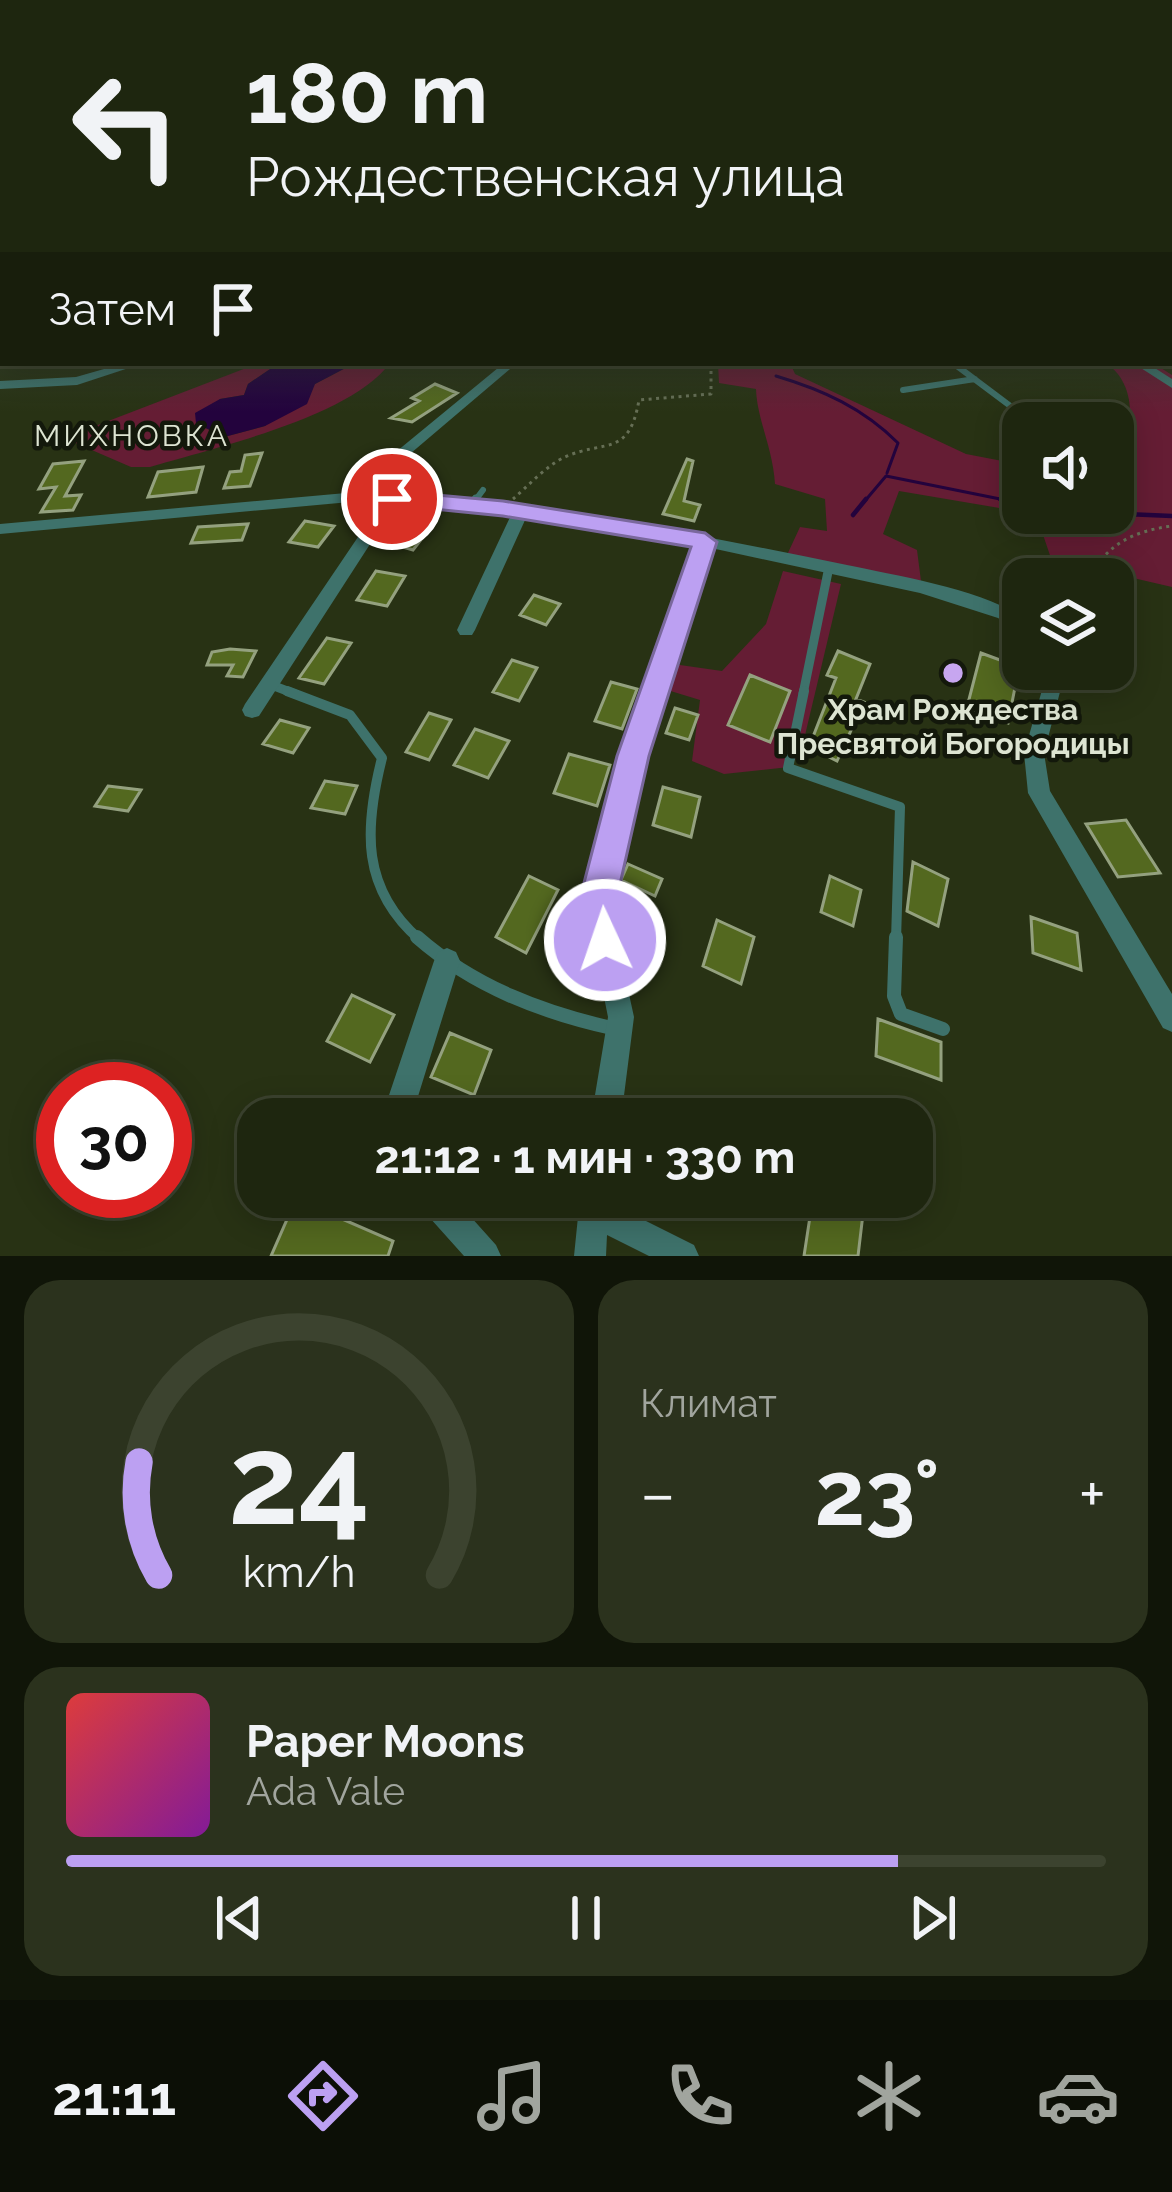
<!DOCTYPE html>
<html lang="ru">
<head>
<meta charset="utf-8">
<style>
	:root { --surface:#1e260f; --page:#2b321d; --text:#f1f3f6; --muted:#a1a59e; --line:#3c432f; --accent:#bca0f2 }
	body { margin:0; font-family:Raleway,sans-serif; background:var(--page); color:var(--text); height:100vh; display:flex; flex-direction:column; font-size:45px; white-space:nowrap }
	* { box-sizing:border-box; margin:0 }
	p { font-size:39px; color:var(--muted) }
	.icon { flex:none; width:66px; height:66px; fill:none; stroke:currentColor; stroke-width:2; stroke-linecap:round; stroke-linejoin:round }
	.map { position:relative; height:1256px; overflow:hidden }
	.drawer { display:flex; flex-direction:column; gap:24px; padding:24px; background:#101508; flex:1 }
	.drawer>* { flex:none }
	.top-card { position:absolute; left:0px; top:0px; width:1173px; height:366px; box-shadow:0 6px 30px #0003,0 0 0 3px var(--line); background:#1e260f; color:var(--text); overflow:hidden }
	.controls { position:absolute; left:1002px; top:402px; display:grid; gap:24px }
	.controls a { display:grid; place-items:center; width:132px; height:132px; border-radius:24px; background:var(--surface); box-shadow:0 6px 30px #0003,0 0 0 3px var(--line); font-size:60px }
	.speed { position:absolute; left:36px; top:1062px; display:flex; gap:24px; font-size:60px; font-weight:700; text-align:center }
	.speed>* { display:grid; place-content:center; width:156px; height:156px; border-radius:50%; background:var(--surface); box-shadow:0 6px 30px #0003,0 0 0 3px var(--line); line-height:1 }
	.speed .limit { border:18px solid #d22; background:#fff; color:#111 }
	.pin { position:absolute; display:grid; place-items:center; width:102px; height:102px; color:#fff; margin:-51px; border:6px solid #fff; border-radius:50%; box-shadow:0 3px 12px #0007 }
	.me { position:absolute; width:132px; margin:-66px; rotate:357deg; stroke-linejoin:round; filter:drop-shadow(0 0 9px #0008) }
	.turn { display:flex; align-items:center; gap:42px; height:252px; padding:0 48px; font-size:54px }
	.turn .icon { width:156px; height:156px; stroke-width:2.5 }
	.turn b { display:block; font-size:84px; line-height:102px }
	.then { display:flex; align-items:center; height:114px; padding:0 48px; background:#0003; gap:24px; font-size:45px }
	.big { font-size:90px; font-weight:700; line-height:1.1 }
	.drawer .widget { flex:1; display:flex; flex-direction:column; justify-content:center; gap:18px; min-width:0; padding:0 42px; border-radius:36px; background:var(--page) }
	.drawer .dial { align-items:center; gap:0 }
	.dial svg { height:312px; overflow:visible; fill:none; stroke:var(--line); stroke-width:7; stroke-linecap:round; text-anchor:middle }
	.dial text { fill:var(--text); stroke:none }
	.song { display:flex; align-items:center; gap:36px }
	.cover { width:144px; height:144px; border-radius:18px; background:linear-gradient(135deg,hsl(0 70% 55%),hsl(290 70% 35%)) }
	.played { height:12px; border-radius:6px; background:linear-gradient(90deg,var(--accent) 80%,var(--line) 80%) }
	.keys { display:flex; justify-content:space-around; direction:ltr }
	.heat { display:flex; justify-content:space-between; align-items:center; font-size:66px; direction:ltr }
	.drawer .tiles { flex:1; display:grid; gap:24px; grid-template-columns:1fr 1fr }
	.widget:last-child { grid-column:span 2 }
	.trip { position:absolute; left:237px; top:1098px; width:696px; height:120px; border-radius:36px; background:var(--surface); box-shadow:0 6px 30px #0003,0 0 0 3px var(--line); font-weight:700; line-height:120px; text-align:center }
	.tabs { display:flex; height:192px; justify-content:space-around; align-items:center; background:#0c0f06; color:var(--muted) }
	.tabs .icon { width:84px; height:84px }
	.tabs .selected { color:var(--accent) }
	.tabs b { font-size:54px; color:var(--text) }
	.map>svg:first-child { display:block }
</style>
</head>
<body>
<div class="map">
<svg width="1172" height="1256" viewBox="0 0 1172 1256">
	<rect width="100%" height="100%" fill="#283214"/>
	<path fill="#651d34" d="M259 363H279L248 384 244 395 220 399 197 424 224 437 265 426 315 384 355 363H390C351 417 213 448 150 467H131L64 438Z
		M718 363H790L795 374 966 454 1023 465V512L899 491 883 534 917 550 921 581 787 555 800 527 827 531 825 499 775 484C773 449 757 419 756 389L719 383Z
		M1106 363H1153L1172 375V587L1116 574 1113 579H1058L1037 517 1025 513H1113V454L1126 451C1132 420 1136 384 1106 363Z
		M783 571 841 584 801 752 789 767 724 774 692 761 700 700 664 689 673 664 722 671 766 624Z"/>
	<path fill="#23033d" d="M279 363H355L315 384 307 404 265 426 224 437 196 423 195 413 220 399 244 395 248 384Z"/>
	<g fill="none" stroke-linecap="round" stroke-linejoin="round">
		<path stroke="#23033d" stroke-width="3" d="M776 376C823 390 863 408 898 443L887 473
			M864 502 886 476 1015 502"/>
		<path stroke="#23033d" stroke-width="4.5" d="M1000 499 1023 504
			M1102 513 1172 516
			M853 515 866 499"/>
	</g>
	<path fill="#53681f" stroke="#94a17f" stroke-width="3" d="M435 384 457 393 412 422 391 418 419 401 412 398Z
		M262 453 250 486 224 488 230 472 241 471 245 455Z
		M687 459 693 461 684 501 700 505 694 521 663 514Z
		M84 461 65 496 81 495 73 510 41 512 56 487 39 489 53 464Z
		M203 467 196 492 148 497 158 472Z
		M414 517 435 522 413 550 392 544Z
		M305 521 334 526 318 547 289 542Z
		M248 524 242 540 191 543 198 527Z
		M376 571 405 576 387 606 357 600Z
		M534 595 560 604 546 625 520 615Z
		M327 638 351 643 324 684 299 678Z
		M230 649 256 651 243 677 227 676 233 665H207L212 652Z
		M838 651 870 664 856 699 864 702 837 761 809 747 836 678 827 675Z
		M981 653 1019 667 1008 723 967 707Z
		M512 660 537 668 519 701 493 692Z
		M750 675 790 691 770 742 728 725Z
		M611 682 637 689 622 729 595 721Z
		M675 708 698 715 689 740 666 733Z
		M429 713 451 720 429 760 406 752Z
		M280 720 309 728 293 753 263 744Z
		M475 729 509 741 488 778 454 765Z
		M569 754 610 765 597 806 554 793Z
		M325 781 357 786 345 814 311 808Z
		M108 786 141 790 128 811 95 806Z
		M663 787 700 797 691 837 653 825Z
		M1126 820 1160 873 1118 877 1086 824Z
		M913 862 948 879 938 926 907 911Z
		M628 864 662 879 655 896 621 880Z
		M529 876 558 890 526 953 496 937Z
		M830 876 861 890 853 926 821 912Z
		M1031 917 1077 933 1081 970 1033 953Z
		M630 918 647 923 636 971 628 968 623 945Z
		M717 920 754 937 741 984 703 966Z
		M352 995 394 1015 370 1062 327 1041Z
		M878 1019 941 1042V1080L876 1056Z
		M450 1033 491 1050 474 1095 431 1077Z
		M813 1197H865L858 1256H804Z
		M296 1199 393 1241 388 1256H271Z"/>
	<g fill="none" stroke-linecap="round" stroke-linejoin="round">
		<path stroke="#666f55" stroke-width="3" stroke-dasharray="3 4.5" stroke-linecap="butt" d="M513 499C528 486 547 465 565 457 605 439 629 458 639 400L711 394V363
			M1089 579C1106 544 1134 531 1172 526"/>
		<path stroke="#3e726b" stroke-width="6" d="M953 363 1033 423
			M903 390 975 379
			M474 502 483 490"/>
		<path stroke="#3e726b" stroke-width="9" d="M471 506 476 499
			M269 684 295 694
			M803 694 829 567"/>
		<path stroke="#3e726b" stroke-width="10" d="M287 691 350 715 382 758C364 829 361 889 420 940
			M804 691 788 768 900 807 896 940"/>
		<path stroke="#3e726b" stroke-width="14" d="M417 937C474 987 543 1013 616 1029
			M896 937 894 996 901 1014 943 1029"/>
		<path fill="#3e726b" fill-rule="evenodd" d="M0 243H3V249H0Z
			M1170 256H1172V262H1170Z
			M125 363H144L77 385 0 389V381L76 377Z
			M504 363H517L364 493C528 501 687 532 847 565 894 575 985 590 1023 618V634L998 618 920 593 711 548 643 756 609 902 634 1017 621 1119H591L608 1017 585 902 623 756 696 545 526 518 475 630 472 635H460L457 630 511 515 396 504 259 716 252 718 245 716 242 710 245 704 381 503 350 502 0 534V524L346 493Z
			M1133 363H1147L1172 379V388Z
			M1048 669H1066L1044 753 1050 791 1172 994V1032L1163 1028 1028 793 1024 753Z
			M447 948 456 952 460 961 411 1119H381L434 961 438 952Z
			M417 1197H453L496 1245 501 1256H464L421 1208Z
			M580 1197H610V1203L694 1245 699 1256H649L607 1235 606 1256H574Z"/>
	</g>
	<linearGradient id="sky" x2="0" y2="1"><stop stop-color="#161c0b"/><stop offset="0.57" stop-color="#424f45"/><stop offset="1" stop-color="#424f45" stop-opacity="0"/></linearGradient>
	<rect width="1172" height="412" fill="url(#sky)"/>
	<path fill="#bca0f2" stroke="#7a689d" stroke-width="3" d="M392 491 503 501 705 533 717 542 649 756 616 902 624 940 619 954 605 959 592 954 579 902 617 756 691 547 503 516 384 504V493Z"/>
	<circle fill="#c7a6f0" stroke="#13180b" stroke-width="4.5" cx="953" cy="673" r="12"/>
	<g text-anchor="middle" stroke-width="9" stroke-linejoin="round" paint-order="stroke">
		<g font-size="30" letter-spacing="3" fill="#dde4d2" stroke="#13180b">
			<text x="132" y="446">МИХНОВКА</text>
		</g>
		<g font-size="30" font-weight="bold" fill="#dde4d2" stroke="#13180b">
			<text x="953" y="720">Храм Рождества<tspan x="953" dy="34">Пресвятой Богородицы</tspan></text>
		</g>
	</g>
</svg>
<div class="controls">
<a><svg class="icon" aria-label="sound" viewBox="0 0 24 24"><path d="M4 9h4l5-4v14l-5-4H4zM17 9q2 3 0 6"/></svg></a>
<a><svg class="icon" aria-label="layers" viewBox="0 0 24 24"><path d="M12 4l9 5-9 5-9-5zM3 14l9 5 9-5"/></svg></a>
</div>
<div class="speed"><div class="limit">30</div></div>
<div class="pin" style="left:392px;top:499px;background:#d93025"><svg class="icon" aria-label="arrive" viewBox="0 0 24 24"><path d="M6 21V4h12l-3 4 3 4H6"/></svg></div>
<svg class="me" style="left:605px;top:940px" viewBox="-20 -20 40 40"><circle r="17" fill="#bca0f2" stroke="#fff" stroke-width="3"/><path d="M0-11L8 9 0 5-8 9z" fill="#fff"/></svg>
<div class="trip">21:12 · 1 мин · 330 m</div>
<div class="top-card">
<div class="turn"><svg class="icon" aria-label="left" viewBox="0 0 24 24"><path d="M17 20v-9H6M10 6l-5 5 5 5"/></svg><div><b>180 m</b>Рождественская улица</div></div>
<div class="then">Затем<svg class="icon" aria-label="arrive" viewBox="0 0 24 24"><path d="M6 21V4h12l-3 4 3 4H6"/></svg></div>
</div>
</div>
<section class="drawer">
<div class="tiles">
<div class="widget dial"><svg viewBox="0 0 100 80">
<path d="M14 69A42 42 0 1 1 86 69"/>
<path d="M14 69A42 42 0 0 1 9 40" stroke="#bca0f2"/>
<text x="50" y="56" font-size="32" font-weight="700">24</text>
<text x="50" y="72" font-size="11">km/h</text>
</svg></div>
<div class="widget"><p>Климат</p>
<div class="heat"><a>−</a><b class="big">23°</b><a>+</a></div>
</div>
<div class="widget">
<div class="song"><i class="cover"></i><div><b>Paper Moons</b><p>Ada Vale</p></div></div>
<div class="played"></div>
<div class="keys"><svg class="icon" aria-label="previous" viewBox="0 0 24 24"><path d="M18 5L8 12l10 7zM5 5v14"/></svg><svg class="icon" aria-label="pause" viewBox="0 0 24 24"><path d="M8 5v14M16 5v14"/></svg><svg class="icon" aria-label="next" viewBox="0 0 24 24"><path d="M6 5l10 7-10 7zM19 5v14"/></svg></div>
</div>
</div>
</section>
<nav class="tabs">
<b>21:11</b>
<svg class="icon selected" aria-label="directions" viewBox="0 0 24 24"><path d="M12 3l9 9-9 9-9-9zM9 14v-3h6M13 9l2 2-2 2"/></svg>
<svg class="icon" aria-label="music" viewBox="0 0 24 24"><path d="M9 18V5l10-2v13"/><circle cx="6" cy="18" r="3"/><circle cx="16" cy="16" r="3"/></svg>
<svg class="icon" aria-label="phone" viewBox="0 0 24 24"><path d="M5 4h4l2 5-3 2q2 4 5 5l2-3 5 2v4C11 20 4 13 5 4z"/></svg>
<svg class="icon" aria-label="climate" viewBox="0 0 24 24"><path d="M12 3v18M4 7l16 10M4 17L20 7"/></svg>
<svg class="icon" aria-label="car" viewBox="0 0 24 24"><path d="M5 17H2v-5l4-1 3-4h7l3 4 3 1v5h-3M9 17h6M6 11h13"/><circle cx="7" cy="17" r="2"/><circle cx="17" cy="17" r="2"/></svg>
</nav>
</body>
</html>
